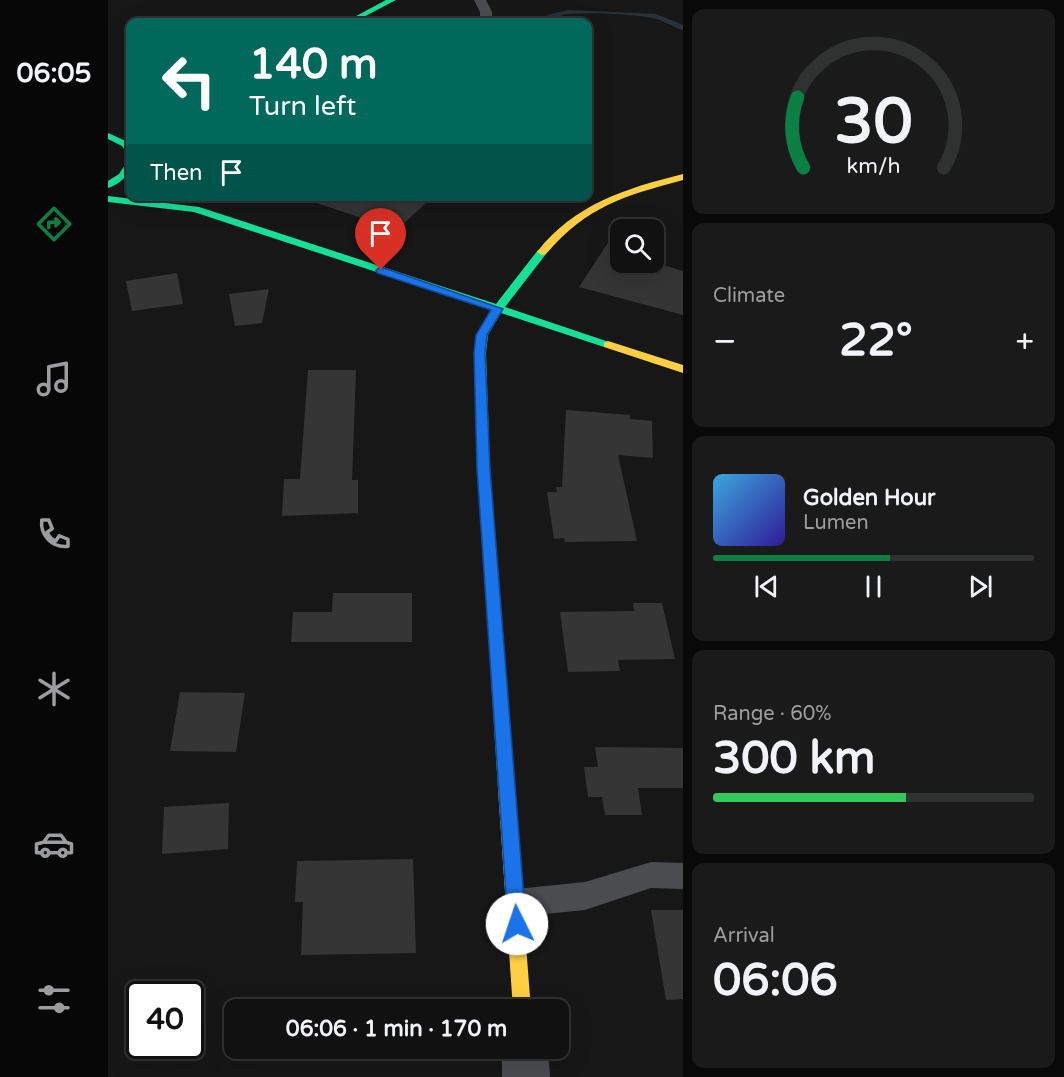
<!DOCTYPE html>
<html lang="en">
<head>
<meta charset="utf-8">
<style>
	:root { --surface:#111; --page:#1a1a1a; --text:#f1f3f6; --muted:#9c9d9f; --line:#303131; --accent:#0b8043 }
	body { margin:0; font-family:"Varela Round",sans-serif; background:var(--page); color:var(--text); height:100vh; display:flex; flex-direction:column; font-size:22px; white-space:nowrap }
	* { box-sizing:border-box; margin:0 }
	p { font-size:20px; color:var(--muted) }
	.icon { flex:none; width:33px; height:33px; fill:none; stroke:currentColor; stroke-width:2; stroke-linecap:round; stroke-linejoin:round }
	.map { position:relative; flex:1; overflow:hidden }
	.panel { display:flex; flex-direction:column; gap:9px; padding:9px; background:#090909; width:381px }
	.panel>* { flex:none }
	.banner { position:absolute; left:18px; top:18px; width:466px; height:183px; border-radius:12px; box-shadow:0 6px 24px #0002,0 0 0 2px var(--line); background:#00695c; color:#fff; overflow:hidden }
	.fabs { position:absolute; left:502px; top:219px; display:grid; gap:12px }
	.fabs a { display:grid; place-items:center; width:54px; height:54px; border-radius:12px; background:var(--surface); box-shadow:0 6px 24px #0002,0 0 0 2px var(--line); font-size:30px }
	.speed { position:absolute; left:18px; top:981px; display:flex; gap:12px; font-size:30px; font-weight:700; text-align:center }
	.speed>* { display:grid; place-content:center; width:78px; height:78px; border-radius:50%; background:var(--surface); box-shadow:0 6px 24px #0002,0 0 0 2px var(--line); line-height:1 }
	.speed .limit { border:3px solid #111; border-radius:9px; background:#fff; color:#111 }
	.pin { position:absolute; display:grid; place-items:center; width:51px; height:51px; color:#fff; margin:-62px -26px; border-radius:50% 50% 50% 0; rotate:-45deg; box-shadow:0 0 6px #0007 }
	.pin .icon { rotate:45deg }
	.me { position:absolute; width:66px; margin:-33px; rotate:356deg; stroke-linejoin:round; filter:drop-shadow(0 0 4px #0008) }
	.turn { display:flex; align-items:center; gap:21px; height:126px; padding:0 24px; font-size:27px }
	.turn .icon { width:78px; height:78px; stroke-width:2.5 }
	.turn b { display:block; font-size:42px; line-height:51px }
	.then { display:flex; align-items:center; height:57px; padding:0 24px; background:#0003; gap:12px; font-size:22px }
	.big { font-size:45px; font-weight:700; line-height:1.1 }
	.panel .tile { flex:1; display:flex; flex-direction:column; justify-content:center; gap:9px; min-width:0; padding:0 21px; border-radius:12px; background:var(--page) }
	.panel .dial { align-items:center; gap:0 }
	.dial svg { height:156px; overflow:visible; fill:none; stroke:var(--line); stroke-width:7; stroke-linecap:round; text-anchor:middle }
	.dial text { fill:var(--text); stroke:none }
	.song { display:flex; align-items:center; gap:18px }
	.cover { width:72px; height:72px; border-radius:9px; background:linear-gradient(135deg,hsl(200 70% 55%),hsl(250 70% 35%)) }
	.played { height:6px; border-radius:3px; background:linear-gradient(90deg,var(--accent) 55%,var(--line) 55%) }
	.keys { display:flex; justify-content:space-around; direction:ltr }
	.heat { display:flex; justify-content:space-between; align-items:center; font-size:33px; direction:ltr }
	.charge { height:9px; border-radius:4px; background:linear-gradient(90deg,#34c759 60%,var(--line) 0) }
	.trip { position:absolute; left:116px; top:999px; width:345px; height:60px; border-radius:12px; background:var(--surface); box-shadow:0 6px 24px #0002,0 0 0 2px var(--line); font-weight:700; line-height:60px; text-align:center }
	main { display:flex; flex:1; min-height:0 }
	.tabs { display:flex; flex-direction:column; width:108px; justify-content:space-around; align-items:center; background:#070707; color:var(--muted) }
	.tabs .icon { width:42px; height:42px }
	.tabs .current { color:var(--accent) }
	.tabs b { font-size:27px; color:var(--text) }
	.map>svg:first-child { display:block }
</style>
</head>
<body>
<main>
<nav class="tabs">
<b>06:05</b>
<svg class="icon current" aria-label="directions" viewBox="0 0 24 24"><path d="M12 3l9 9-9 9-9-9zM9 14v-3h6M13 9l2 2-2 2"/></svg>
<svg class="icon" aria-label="music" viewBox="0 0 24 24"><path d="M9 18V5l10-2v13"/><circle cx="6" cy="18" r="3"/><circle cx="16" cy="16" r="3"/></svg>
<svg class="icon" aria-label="phone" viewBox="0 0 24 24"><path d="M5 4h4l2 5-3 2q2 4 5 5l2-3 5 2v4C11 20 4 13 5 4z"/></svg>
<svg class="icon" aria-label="climate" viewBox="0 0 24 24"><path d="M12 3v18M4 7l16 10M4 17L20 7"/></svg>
<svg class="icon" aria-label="car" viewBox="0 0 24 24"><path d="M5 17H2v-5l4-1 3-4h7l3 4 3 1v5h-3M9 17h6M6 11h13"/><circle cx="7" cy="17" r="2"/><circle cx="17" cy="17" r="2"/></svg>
<svg class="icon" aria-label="filters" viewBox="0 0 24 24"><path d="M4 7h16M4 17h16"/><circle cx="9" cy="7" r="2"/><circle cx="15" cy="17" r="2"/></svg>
</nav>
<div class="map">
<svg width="575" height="1077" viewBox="0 0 575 1077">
	<rect width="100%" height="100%" fill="#171717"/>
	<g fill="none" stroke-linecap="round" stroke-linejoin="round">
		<path fill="#2a3239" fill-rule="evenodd" d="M460 10 548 14 575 25V30C565 27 555 20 545 18 524 14 481 12 460 14 449 15 440 23 430 22L440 15Z"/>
	</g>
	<path fill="#353536" d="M207 196H325L289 230 206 202Z
		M513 223V262H544L575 271V315L471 287Z
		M69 273 75 304 24 311 18 281Z
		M161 289 154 323 127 326 121 294Z
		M200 370H248L244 480H250V513L174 516 176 479H192Z
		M458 410 522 415V419L544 421 545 458 510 455 529 541 457 542 456 538 446 539 439 492H449L448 487H454Z
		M225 593H304V642H183L185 612H224Z
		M525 603H554L567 659 510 660 512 671 460 672 452 612 526 611Z
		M72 692 137 693 128 752 62 751Z
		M487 747 575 748V788H530L534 815H497L494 797H480L476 767H490Z
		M121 803 120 849 54 854 56 807Z
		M305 859 308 953 193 955 195 902H187L189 861Z
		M543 910H575V999L558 1000Z"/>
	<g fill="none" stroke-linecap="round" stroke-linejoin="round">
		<path fill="#4b4c50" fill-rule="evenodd" d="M366 0H378L384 12V22H372V12Z
			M543 862 575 863V889L543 888 477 910 408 917 398 913 393 903 398 893 408 889 477 882Z"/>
		<path fill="#4b4c50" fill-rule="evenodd" d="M394 1048H440L442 1077H394Z"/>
		<path fill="#16e098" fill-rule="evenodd" d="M278 0H288L246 22H237Z
			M0 133 20 142 22 154 19 153 14 146 0 139Z
			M22 161C23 175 13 183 0 188V181L11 174 19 162Z
			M0 196 91 207 388 304 430 250H438V254L397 307 504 343V347H496L393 313 380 335 378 353 382 469 406 789 404 794 398 796 392 794 390 789 370 469 366 353 368 335 384 310 86 212 0 202Z"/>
		<path fill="#ffcf43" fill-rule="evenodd" d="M575 174V180C516 196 479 206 438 254L434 255 429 252C466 204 519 188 575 174Z
			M500 341 575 365V373L496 347V343Z
			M398 782 404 784 406 789 423 1010H405L390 789 392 784Z"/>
	</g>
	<path fill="#1a73e8" stroke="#114b97" stroke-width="1.5" d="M273 267 395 309 379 335 377 353 382 469 418 924 416 931 409 933 403 931 400 924 369 469 366 353 368 335 383 310 269 273 268 270Z"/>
</svg>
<div class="fabs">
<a><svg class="icon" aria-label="search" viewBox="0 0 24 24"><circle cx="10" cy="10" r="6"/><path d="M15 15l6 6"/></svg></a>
</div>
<div class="speed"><div class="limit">40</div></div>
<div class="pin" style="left:273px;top:270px;background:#d93025"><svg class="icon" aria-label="arrive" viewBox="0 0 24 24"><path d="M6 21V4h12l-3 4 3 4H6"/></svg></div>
<svg class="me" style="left:409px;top:924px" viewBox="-20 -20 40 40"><circle r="19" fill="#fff"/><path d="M0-13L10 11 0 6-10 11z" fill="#1a73e8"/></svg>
<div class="trip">06:06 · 1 min · 170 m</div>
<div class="banner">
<div class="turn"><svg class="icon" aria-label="left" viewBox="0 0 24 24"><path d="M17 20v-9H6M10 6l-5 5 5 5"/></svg><div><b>140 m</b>Turn left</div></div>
<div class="then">Then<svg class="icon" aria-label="arrive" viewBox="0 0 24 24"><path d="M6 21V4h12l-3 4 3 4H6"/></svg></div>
</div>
</div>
<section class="panel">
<div class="tile dial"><svg viewBox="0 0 100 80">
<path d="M14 69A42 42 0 1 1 86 69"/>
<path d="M14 69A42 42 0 0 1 11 33" stroke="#0b8043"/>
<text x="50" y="56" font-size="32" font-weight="700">30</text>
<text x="50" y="72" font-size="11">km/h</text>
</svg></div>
<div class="tile"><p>Climate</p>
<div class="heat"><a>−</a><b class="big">22°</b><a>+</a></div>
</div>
<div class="tile">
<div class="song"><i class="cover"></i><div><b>Golden Hour</b><p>Lumen</p></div></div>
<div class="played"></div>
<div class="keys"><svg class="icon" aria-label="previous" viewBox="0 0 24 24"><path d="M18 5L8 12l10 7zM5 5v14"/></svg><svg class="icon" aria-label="pause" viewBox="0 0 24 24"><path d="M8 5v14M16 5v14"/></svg><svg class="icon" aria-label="next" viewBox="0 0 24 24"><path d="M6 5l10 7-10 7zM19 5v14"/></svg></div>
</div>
<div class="tile"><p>Range · 60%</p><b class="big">300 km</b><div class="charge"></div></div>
<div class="tile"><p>Arrival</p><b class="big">06:06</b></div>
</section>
</main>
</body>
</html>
